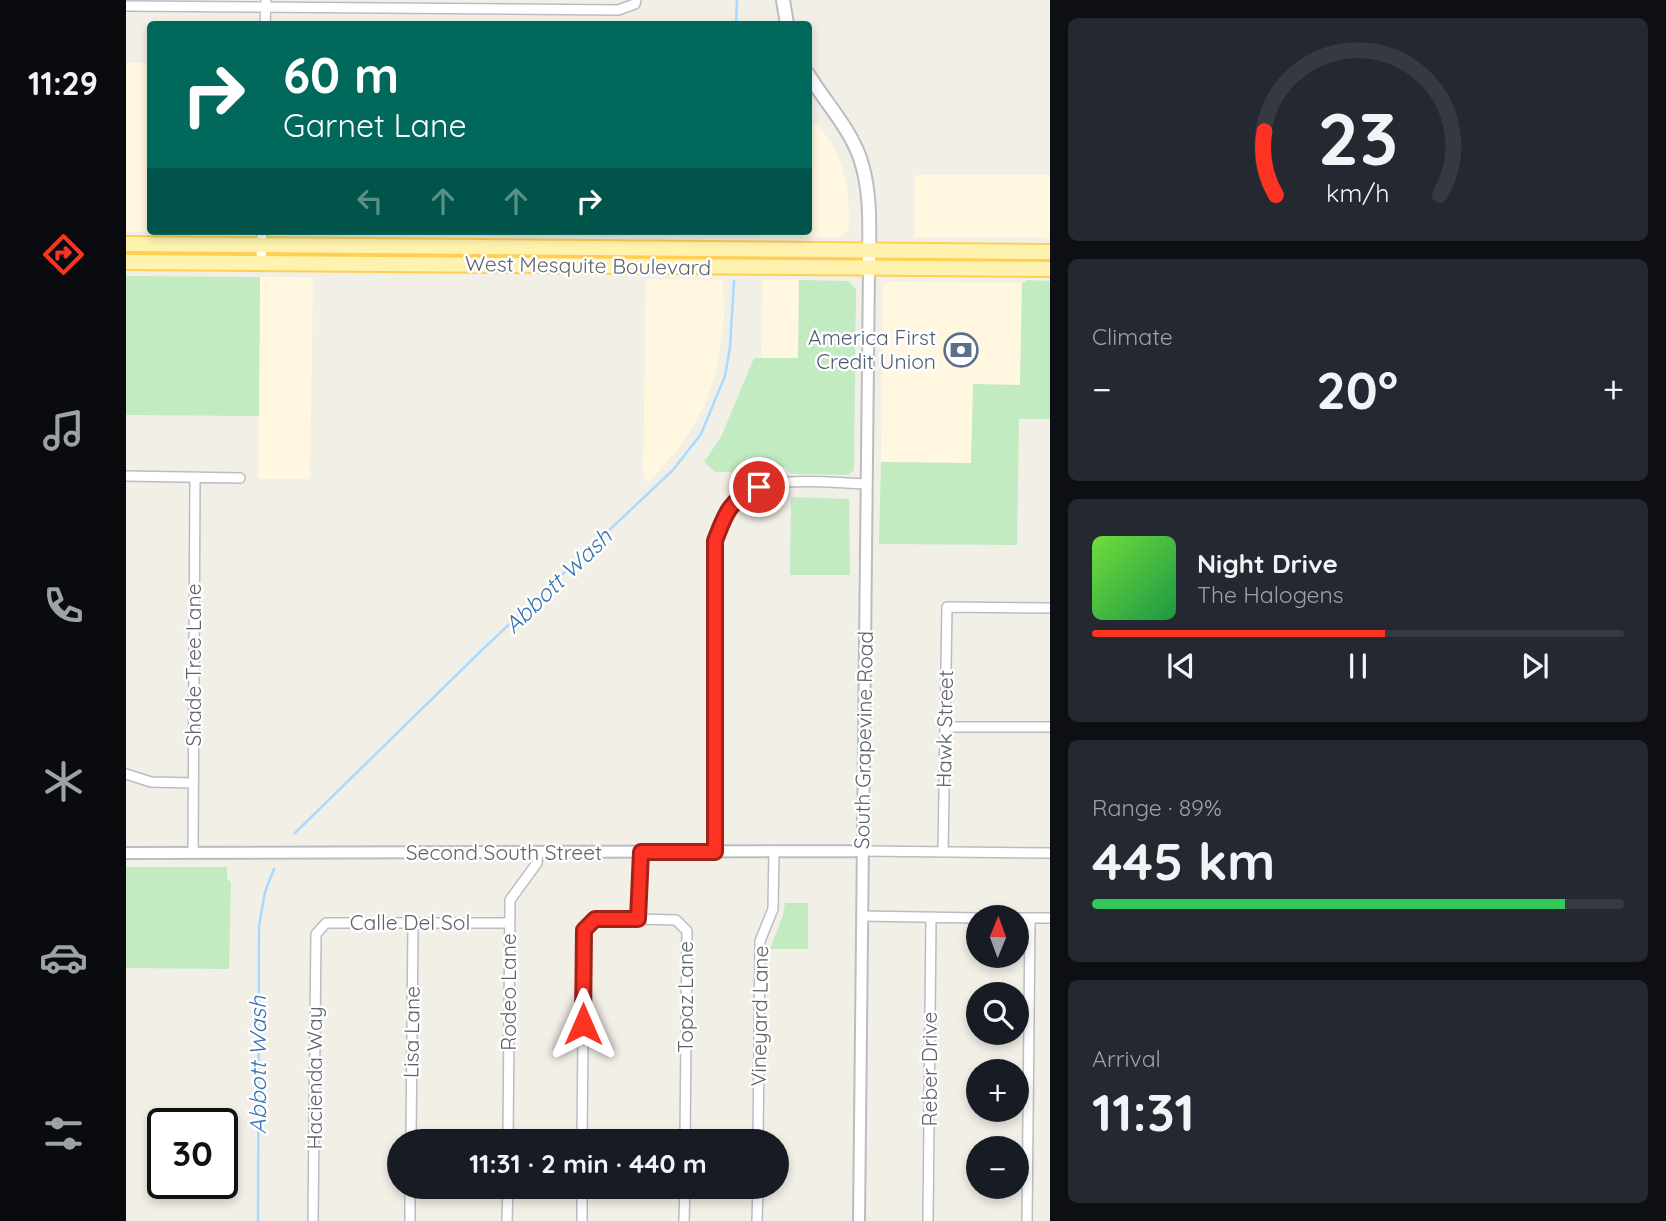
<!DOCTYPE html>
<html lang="en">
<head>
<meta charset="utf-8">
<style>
	:root { --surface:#171b24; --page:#242831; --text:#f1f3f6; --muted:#9ea1a6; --line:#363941; --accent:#fc3323 }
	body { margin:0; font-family:Quicksand,sans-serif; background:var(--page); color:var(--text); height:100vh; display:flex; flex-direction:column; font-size:26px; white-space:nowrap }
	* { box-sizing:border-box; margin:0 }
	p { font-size:23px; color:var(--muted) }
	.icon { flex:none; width:38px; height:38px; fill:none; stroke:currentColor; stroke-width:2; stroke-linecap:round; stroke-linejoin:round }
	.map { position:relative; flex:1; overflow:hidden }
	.drawer { display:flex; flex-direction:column; gap:18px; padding:18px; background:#0d0f14; width:616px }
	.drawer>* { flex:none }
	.banner { position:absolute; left:21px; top:21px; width:665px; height:214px; border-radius:7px; box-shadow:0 4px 10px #0003; background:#00695c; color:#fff; overflow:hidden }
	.needle { width:46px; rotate:1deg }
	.buttons { position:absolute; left:840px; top:905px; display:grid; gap:14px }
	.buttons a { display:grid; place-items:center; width:63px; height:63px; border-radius:50%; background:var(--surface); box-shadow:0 4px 10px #0003; font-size:35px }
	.speed { position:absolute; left:21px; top:1108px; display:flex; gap:14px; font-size:35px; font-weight:700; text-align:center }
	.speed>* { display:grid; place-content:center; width:91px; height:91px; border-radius:50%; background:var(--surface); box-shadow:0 4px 10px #0003; line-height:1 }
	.speed .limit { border:4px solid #111; border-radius:10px; background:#fff; color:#111 }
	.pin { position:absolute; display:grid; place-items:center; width:60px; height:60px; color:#fff; margin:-30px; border:4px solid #fff; border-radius:50%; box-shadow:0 2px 7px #0007 }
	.me { position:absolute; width:77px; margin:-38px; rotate:0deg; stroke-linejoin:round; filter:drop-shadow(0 0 5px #0008) }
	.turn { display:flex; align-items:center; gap:24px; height:147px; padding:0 21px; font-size:32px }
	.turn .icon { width:91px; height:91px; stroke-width:2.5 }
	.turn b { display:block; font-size:49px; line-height:60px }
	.lanes { display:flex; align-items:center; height:66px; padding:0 21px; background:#0003; justify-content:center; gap:35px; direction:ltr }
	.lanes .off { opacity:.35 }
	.big { font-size:52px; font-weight:700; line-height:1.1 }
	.drawer .tile { flex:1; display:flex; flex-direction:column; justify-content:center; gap:10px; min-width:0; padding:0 24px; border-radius:10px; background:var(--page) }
	.drawer .dial { align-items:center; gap:0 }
	.dial svg { height:182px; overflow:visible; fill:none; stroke:var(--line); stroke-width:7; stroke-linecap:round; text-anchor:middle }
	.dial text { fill:var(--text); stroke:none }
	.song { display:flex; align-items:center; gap:21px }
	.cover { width:84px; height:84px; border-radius:10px; background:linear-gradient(135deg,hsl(100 70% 55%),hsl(140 70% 35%)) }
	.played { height:7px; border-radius:4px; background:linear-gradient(90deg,var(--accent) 55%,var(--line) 55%) }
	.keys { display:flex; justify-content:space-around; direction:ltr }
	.heat { display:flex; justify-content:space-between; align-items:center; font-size:38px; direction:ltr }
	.charge { height:10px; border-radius:5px; background:linear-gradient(90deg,#34c759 89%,var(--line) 0) }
	.trip { position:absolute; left:261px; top:1129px; width:402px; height:70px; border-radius:35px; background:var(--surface); box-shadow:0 4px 10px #0003; font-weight:700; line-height:70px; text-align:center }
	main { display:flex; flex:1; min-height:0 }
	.dock { display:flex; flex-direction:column; width:126px; justify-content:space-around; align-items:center; background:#090b0e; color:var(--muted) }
	.dock .icon { width:49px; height:49px }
	.dock .on { color:var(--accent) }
	.dock b { font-size:32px; color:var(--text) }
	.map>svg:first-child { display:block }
</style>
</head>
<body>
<main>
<nav class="dock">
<b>11:29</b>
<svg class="icon on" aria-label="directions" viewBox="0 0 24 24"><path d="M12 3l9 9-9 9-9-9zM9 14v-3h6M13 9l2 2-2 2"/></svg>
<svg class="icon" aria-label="music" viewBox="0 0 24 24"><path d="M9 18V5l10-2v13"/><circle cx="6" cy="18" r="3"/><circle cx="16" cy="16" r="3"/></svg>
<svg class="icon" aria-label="phone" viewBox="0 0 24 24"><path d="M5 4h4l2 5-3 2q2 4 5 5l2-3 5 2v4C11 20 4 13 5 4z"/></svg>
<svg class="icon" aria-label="climate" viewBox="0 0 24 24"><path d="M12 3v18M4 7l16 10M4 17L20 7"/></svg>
<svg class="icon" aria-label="car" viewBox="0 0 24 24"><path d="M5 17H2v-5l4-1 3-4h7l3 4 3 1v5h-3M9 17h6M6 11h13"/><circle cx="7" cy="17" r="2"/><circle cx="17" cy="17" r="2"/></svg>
<svg class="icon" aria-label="filters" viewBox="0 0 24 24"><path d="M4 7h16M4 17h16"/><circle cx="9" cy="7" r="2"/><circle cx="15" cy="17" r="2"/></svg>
</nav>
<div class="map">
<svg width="924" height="1221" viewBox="0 0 924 1221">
	<rect width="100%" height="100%" fill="#f2efe7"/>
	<path fill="#fff7df" d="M0 63H24V231H81V233L0 232Z
		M683 125H693L708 147 717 170 722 192 723 228 715 237H635L630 231H682Z
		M789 175H924V238L788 237Z
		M134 277H187L184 479H132Z
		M520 279 597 280 598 319 591 369 579 405 553 449 522 482 517 477Z
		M636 280H673L672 359 635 358Z
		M763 281 896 283 894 385 847 384 846 463 755 462 756 287Z"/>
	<path fill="#c2ebc1" d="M0 276 134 277 133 416 0 415Z
		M673 280 722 281 730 289 728 470 722 475 665 474 659 467 641 468 640 472H589L578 462 595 437 628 358H672Z
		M901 280 924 281V419H893L891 545 753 544 755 462 845 463 847 384 894 385 896 283Z
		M665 497 723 499 724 575H664Z
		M0 867H101V879L105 882 103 969 0 968Z
		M659 903H682V949H644L657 915Z"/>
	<path fill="#fef5d5" d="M152 231H580L582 236 156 233Z"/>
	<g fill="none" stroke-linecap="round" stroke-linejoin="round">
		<path stroke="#aadaff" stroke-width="2.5" d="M610 24 611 0
			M169 833 357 649 547 470 575 434 599 376 604 347 608 281
			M132 1221 133 926 139 892 148 869"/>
		<defs>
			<path id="minor" d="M0 6 492 10 509 4 510 0
				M139 24 140 0
				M135 263 136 231
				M0 476 114 478
				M819 727H924
				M0 774 25 782 67 783
				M737 851 924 853
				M515 852 512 919 550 920 561 931 559 1141
				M589 852V541C593 532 595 518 600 510 629 470 698 483 741 484
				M817 852 821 607 924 608
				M67 853 69 477
				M736 916 852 918
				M891 918H924
				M285 1141 287 923
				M382 1141 384 900 411 863 412 852
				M456 1141 458 930 469 919H512
				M632 1141 634 941 647 909 648 851
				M187 1221 190 934 200 923H384
				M284 1221V1186
				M381 1221 382 1186
				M456 1221V1186
				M558 1221 559 1186
				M631 1221 632 1186
				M802 1221 805 917
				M901 1221 904 918"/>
			<path id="tertiary" d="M0 853 737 851
				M733 1221 743 267"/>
			<path id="secondary" d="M657 0 661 24
				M682 74C699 102 723 127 734 158 746 193 743 231 743 267"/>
			<path id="primary" d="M0 244 924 252
				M0 262 924 269"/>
		</defs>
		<use href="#minor" stroke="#b9bdc2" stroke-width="12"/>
		<use href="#tertiary" stroke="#b9bdc2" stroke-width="14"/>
		<use href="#secondary" stroke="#babec4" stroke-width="16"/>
		<use href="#primary" stroke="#ffce53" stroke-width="18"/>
		<use href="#minor" stroke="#fff" stroke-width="9"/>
		<use href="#tertiary" stroke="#fff" stroke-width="10"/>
		<use href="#secondary" stroke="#fff" stroke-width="12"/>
		<use href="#primary" stroke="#fff2af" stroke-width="14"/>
	</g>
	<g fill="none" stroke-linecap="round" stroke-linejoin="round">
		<defs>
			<path id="route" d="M457 1024 458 930 469 919H512L515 852H589V541C599 514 604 499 633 487"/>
		</defs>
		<use href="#route" stroke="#a42117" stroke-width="18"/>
		<use href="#route" stroke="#fc3323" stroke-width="12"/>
	</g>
	<defs>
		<symbol id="bank-ring" viewBox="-11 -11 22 22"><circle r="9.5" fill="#fff" stroke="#5c6f8a" stroke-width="1.5"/><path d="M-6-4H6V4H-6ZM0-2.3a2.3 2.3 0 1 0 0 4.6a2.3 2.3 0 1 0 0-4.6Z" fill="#5c6f8a"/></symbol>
	</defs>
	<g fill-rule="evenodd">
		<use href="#bank-ring" x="816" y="331" width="38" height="38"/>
	</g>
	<g text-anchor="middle" stroke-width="5" stroke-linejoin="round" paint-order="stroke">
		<g font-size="21" fill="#5e6369" stroke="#fff">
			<text transform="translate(462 266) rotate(1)" y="7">West Mesquite Boulevard</text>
			<text transform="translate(68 665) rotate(-90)" y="7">Shade Tree Lane</text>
			<text transform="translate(819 729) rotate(-89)" y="7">Hawk Street</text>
			<text transform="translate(738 740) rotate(-89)" y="7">South Grapevine Road</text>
			<text x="378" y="860">Second South Street</text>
			<text x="284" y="930">Calle Del Sol</text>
			<text transform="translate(383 992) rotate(-90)" y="7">Rodeo Lane</text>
			<text transform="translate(560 997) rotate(-90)" y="7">Topaz Lane</text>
			<text transform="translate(634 1016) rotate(-89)" y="7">Vineyard Lane</text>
			<text transform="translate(286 1032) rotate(-89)" y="7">Lisa Lane</text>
			<text transform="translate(804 1069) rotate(-90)" y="7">Reber Drive</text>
			<text transform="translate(189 1078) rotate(-90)" y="7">Hacienda Way</text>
		</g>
		<g font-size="21" fill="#4e5e75" stroke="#fff" text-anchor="end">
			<text x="810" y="345">America First<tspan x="810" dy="24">Credit Union</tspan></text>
		</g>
		<g font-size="23" font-style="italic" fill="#3774b4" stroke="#fff">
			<text transform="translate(432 581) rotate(-44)" y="8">Abbott Wash</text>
			<text transform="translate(132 1065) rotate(-90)" y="8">Abbott Wash</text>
		</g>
	</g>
</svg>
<div class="buttons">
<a><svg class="needle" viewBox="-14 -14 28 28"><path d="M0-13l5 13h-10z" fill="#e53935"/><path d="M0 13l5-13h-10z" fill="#9ea1a6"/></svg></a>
<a><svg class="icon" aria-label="search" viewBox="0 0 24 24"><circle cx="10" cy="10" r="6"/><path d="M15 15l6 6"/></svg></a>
<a>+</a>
<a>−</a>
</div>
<div class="speed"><div class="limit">30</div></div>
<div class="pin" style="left:633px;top:487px;background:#d93025"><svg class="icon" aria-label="arrive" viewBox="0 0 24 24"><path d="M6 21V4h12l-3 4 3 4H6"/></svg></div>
<svg class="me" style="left:457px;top:1024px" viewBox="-20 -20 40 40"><path d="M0-17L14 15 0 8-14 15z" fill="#fc3323" stroke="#fff" stroke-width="4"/></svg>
<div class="trip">11:31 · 2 min · 440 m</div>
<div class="banner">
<div class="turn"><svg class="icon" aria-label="right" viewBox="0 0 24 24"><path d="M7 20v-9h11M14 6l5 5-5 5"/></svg><div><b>60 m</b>Garnet Lane</div></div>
<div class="lanes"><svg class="icon off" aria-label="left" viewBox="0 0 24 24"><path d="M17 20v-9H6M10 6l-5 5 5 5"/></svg><svg class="icon off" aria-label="ahead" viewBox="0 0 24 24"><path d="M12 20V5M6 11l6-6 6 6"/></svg><svg class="icon off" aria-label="ahead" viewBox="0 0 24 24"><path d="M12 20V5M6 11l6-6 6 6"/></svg><svg class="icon" aria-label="right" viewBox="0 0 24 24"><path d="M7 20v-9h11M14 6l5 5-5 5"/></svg></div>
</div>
</div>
<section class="drawer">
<div class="tile dial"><svg viewBox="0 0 100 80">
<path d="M14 69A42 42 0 1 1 86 69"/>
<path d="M14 69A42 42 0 0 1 9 41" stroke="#fc3323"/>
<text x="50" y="56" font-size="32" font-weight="700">23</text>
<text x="50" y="72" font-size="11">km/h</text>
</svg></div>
<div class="tile"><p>Climate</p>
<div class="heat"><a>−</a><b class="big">20°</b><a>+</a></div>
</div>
<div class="tile">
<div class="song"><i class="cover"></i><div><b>Night Drive</b><p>The Halogens</p></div></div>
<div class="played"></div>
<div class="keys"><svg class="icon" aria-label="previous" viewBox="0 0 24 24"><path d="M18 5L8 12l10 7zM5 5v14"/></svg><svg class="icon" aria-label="pause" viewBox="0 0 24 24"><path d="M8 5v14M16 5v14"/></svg><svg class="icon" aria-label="next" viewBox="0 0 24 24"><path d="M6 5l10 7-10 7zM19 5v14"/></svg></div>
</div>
<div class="tile"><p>Range · 89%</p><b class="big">445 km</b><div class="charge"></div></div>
<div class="tile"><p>Arrival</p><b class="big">11:31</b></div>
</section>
</main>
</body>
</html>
